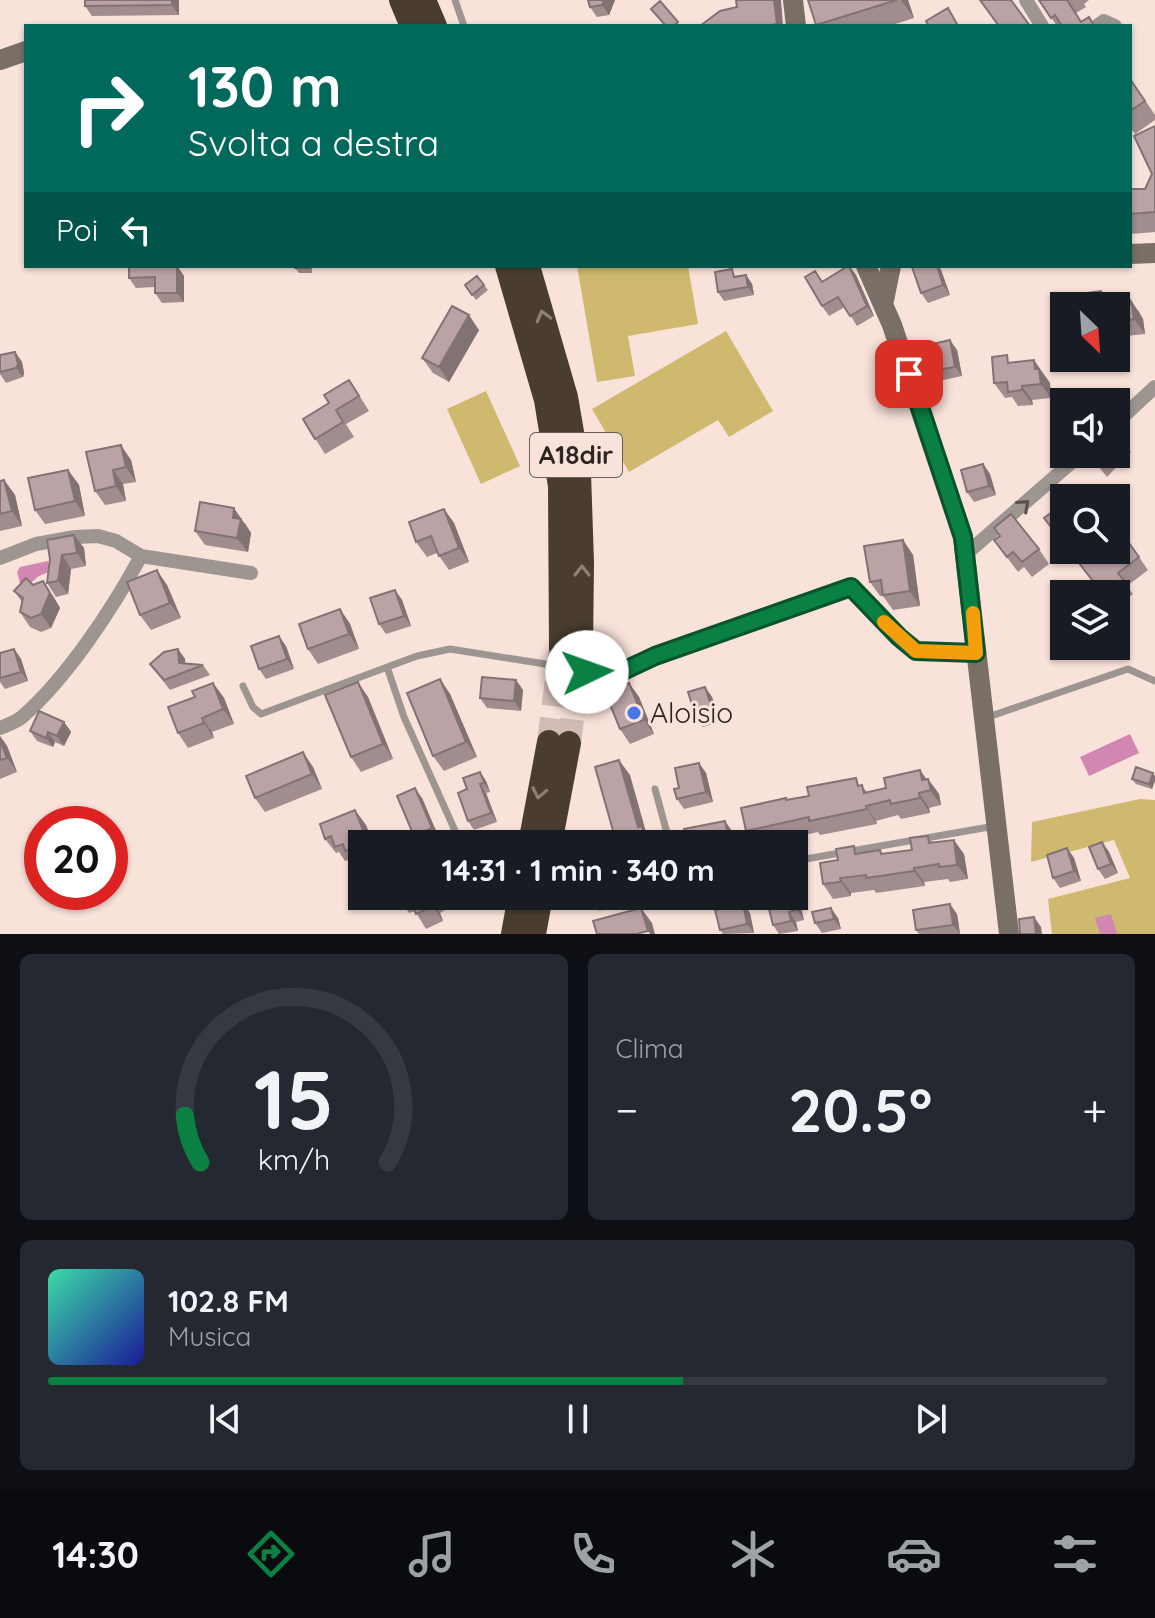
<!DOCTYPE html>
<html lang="it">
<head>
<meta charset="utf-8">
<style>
	:root { --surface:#171b24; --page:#242831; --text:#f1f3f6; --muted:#9ea1a6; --line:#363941; --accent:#0b8043 }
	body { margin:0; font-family:Quicksand,sans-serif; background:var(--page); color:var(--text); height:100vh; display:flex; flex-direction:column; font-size:30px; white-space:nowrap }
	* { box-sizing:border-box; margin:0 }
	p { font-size:26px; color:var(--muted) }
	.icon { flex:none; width:44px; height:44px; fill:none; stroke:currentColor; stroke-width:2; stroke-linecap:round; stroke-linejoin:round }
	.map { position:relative; height:934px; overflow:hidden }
	.sheet { display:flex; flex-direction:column; gap:20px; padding:20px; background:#0d0f14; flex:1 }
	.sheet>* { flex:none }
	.hud { position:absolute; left:24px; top:24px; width:1108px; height:244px; border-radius:0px; box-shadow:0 2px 6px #0004; background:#00695c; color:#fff; overflow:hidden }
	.needle { width:52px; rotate:155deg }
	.tools { position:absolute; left:1050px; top:292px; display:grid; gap:16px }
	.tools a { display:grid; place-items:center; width:80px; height:80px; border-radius:0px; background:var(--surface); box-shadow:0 2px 6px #0004; font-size:40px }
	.speed { position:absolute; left:24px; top:806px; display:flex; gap:16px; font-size:40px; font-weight:700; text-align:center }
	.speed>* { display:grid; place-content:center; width:104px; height:104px; border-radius:50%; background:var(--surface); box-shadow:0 2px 6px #0004; line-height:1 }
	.speed .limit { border:12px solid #d22; background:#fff; color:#111 }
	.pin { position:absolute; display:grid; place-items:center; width:68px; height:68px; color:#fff; margin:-34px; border-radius:16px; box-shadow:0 4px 12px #0006 }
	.me { position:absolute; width:88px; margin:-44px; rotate:87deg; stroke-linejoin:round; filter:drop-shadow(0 0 6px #0008) }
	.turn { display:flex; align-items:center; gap:28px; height:168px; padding:0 32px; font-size:36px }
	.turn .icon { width:104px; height:104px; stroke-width:2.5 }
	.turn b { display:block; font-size:56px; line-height:68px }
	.then { display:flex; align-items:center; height:76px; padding:0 32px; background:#0003; gap:16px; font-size:30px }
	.big { font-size:60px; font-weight:700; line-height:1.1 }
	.sheet .widget { flex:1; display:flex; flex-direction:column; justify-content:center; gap:12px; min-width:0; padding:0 28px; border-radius:12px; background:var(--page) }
	.sheet .dial { align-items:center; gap:0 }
	.dial svg { height:208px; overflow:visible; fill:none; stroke:var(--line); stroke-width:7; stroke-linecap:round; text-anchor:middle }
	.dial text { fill:var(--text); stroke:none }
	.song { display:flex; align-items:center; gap:24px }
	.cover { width:96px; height:96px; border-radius:12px; background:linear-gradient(135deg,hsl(160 70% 55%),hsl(240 70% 35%)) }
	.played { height:8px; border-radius:4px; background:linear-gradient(90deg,var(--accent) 60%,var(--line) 60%) }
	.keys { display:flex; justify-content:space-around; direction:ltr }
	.heat { display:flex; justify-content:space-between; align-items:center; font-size:44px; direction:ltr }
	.sheet .tiles { flex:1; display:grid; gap:20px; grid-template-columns:1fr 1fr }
	.widget:last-child { grid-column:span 2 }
	.trip { position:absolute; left:348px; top:830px; width:460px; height:80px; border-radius:0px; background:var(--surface); box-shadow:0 2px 6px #0004; font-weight:700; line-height:80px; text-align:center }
	.tabs { display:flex; height:128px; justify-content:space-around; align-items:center; background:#090b0e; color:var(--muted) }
	.tabs .icon { width:56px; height:56px }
	.tabs .active { color:var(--accent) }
	.tabs b { font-size:36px; color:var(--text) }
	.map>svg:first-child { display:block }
</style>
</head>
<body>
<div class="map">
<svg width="1155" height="934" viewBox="0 0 1155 934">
	<rect width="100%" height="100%" fill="#f9e2da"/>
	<path fill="#cfb96e" d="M577 266H688L698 324 628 336 635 376 597 382Z
		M726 331 773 411 729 437 718 420 629 472 592 409Z
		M486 391 520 466 481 484 447 409Z
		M1140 799 1155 800V934H1052L1048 899 1130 878 1114 840 1031 862 1032 822Z"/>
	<path fill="#d187b1" d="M48 561 51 571 39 576 26 587 20 583 17 572 20 567Z
		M1130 734 1139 753 1089 776 1080 757Z
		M1111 914 1117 934H1100L1095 918Z"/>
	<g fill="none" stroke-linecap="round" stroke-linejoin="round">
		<path stroke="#d0bcb5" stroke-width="24" stroke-dasharray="24 12" stroke-linecap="butt" d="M549 742 561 648
			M569 743 581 649"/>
		<path stroke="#9d9690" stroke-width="7" d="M455 0 464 26
			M387 667 404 717 461 844
			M243 686 253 707 261 714 417 656 450 649 609 674 623 671 655 656 851 587 916 651 974 653
			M988 717 1128 669 1155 681
			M655 789 670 844
			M794 861 995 826
			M600 907 639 896"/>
		<path stroke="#9d9690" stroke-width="14" d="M1026 0 1042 26
			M1097 26 1104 21 1115 26
			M1116 423 1155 387
			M966 554 1081 454
			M0 558 36 544 75 537 98 536 116 541 141 556 251 573
			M0 728C7 725 16 722 22 717 67 678 113 608 141 556"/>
		<path stroke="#796f66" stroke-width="20" d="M793 0 796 26
			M0 60 26 51
			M1130 254 1155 253
			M866 266 892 325 963 537 1009 934
			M883 305 891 266"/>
		<path stroke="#4a3d30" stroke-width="24" d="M401 0 412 26
			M424 0 435 26
			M507 266 546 400 560 486 561 648
			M528 266 566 397 579 473 582 562 581 649
			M530 844 549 742
			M550 844 569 743
			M513 934 520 896
			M534 934 541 896"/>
	</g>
	<path fill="#a18c8e" d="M85 0H179V15L92 16 85 6Z
		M588 0H615L609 15 597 17 590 7Z
		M808 0H908L914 18 889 26H817Z
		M1039 0H1089L1084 4 1086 7 1076 13 1082 22 1095 26H1057Z
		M1130 78 1155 115V120L1135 134 1130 127Z
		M1155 126V232L1130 234V189H1145L1152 174Z
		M177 266 184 276V302L162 303 155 293V287L136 288 129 278Z
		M312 266V273H299L295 268Z
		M849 266 856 275 874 316 857 326 845 307 829 316 822 306 815 271 822 281Z
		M916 266H939L941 270 950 295 928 303 921 293Z
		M746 275 752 284 754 295 724 301 718 292Z
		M477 276 488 290 476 300 465 285Z
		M1106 298 1138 310 1143 319 1145 334 1126 336V340L1116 342V306Z
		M479 330 449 382 433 373 422 358Z
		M957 350 962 376 939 381 932 371Z
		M15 352 22 362 24 373 23 377 6 383 0 374V355Z
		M1012 362 1044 375 1050 383 1051 398 1032 400 1033 405 1018 406 1012 397 1005 398 994 383Z
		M359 395 369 411 346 424 354 437 325 454 303 419Z
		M1116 438 1124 442 1131 452 1107 477 1090 456 1092 454H1116Z
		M86 452 131 460 136 482 123 484 126 501 105 505 95 491Z
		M983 464 990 474 996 495 974 502 967 492Z
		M68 470 79 485 85 516 45 524 35 510Z
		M4 480 15 495 22 526 0 531V481Z
		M444 509 454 523 469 562 449 570 437 553 427 557 416 542Z
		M245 523 251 533 248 552 205 545 195 531Z
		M994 528 1039 549 1049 564 1032 577 1024 567 1018 572 994 540 1000 536Z
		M74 535 84 548 86 566 71 569 68 594 56 597 47 583Z
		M903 540 913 555 920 606 893 610 883 596H880L870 582Z
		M1129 543 1148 570 1127 586 1133 594 1116 607V594H1102L1068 550H1098L1106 560Z
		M33 585 53 596 60 608 51 628 41 632 30 627 20 612 22 602 14 591Z
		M167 585 181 618 151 630 140 615Z
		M395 590 402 600 411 626 386 634 379 624Z
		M340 609 350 624 359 649 318 664 308 649Z
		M286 646 294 669 266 679 259 669Z
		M14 649 21 659 28 681 5 689 0 682V653Z
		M178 649 185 659V663L203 665 210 675 170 690 150 664Z
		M440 679 450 694 477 757 444 771 433 756Z
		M516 680 523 690 521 711 487 708 480 698Z
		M213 683 224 698 234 724 212 732 214 738 188 748 178 733 195 697Z
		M629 683 639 697 654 734 630 744 620 729Z
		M705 687 712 697 720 722 703 727 696 717Z
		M368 697 393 759 361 772 351 757Z
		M64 722 71 732 64 746 55 742 53 747 37 741 30 731Z
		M0 736 7 746 17 772 0 779Z
		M699 763 706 773 713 802 684 809 677 799 679 788Z
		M313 767 322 789 265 812 255 798Z
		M480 772 486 781 490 792 486 793 497 822 474 830 468 821 467 789Z
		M1155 776 1152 789 1136 784 1132 779Z
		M928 779 939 794 941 805 929 808 930 813 901 819 898 815 876 821 877 824 820 835 818 832 765 844H755L746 831 786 798 787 800 809 796 861 785 867 792Z
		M422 798 439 838 425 844H420L414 836Z
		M366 825 373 844H362V863L355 866 351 859 345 861 339 852 336 853 325 839Z
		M928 836 933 843 964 854 968 879 950 882 948 879 924 882 925 886 876 893 874 890 851 893V896L833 899 823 884 859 854 880 850 883 854 912 850Z
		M1102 842 1109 852 1118 873 1105 879 1098 869Z
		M1067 848 1074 858 1081 881 1060 888 1053 878Z
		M398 896H439L445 910 440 913 443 921 426 929 415 911 409 913Z
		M799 900 804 920 796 922 798 931 779 934 773 925Z
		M743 903 750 913 754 933 723 934 720 930Z
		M957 914 960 934H919L916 930Z
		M838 918 841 929 822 933 815 923Z"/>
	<path fill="#837274" d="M172 0H179V15L172 5Z
		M604 0H615L609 15 602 5Z
		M774 0H781L783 26H778L777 24Z
		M901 0H908L914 18Z
		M177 266 184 276V302L177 293Z
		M849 266 856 275 874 316 867 306Z
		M937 266H939L941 270 950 295 943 285Z
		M746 275 752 284 754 295 748 287Z
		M1128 295 1143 319 1145 334 1134 319 1128 305Z
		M469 315 479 330 449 382 439 367Z
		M1116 322 1126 336V340L1116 326Z
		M950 340 957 350 962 376 955 367Z
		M15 352 22 362 24 373 23 377 16 368Z
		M1034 360 1050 383 1051 398 1041 384 1035 369Z
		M1022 386 1032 400 1033 405 1022 390Z
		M121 445 131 460 136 482 126 467Z
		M983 464 990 474 996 495 989 486Z
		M68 470 79 485 85 516 75 501Z
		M113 470 123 484 126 501 116 486Z
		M4 480 15 495 22 526 12 511Z
		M234 508 251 533 248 552 237 538 233 518Z
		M444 509 454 523 469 562 459 548Z
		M74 535 84 548 86 566 77 553Z
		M903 540 913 555 920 606 910 591Z
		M62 555 71 569 68 594 58 581Z
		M157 570 167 585 181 618 170 603Z
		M43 581 53 596 60 608 51 628 41 614Z
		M395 590 402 600 411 626 404 616Z
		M340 609 350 624 359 649 349 634Z
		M279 636 286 646 294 669 287 659Z
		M14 649 21 659 28 681 21 672Z
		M178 649 185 659 186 672 179 663Z
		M440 679 450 694 477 757 466 742Z
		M516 680 523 690 521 711 514 701Z
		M358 682 368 697 393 759 383 744Z
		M213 683 224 698 234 724 223 709Z
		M629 683 639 697 654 734 644 720Z
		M705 687 712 697 720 722 713 712Z
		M202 718 212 732 214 738 204 723Z
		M64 722 71 732 64 746 57 736Z
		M48 732 55 742 53 747 46 738Z
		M0 736 7 746 17 772 7 758 0 741Z
		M303 752 313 767 322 789 312 774Z
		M619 760 630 775 646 832 653 844H647L638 827Z
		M699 763 706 773 713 802 706 792Z
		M920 770 930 784 928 779 939 794 941 805 922 780Z
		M480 772 486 781 490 792 484 783Z
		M1153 773 1155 776V781L1152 789 1149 784Z
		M480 784 486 793 497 822 491 813Z
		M415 788 422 798 439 838 432 828Z
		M919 793 929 808 930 813 920 798Z
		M866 806 876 821 877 824 867 809Z
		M355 810 366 825 373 844H369L368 843Z
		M725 821 732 831 734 844H730L729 842Z
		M954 840 964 854 968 879 957 865Z
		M1102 842 1109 852 1118 873 1111 864Z
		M1067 848 1074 858 1081 881 1074 871Z
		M914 868 924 882 925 886 914 871Z
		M840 878 851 893V896L841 882Z
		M794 893 799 900 804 920 797 910Z
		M436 896H439L445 910Z
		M429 898 440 913 443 921 433 906Z
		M743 903 750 913 754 933 747 924Z
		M950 904 957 914 960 934 953 925Z
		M641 908 652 923 655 934H650L648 931Z
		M831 908 838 918 841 929 834 919Z
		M789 912 796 922 798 931 791 921Z
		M1034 917 1041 927 1042 934H1036Z"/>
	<path fill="#bba3a5" stroke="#837274" stroke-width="2" d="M85 0H172V5L85 6Z
		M588 0H604L602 5 590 7Z
		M736 0H774L777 24 765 26H700L720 11 737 7Z
		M808 0H897L816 25Z
		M980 0H1011L1030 26H999Z
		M1039 0H1067L1081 22 1089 17 1094 26H1062L1055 15 1051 18Z
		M660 1 678 22 674 26H666L651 9Z
		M948 8 958 26H929L926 21Z
		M1130 79 1145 101 1130 111Z
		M1155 126V212L1130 214V189H1145L1152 174 1134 136Z
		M177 266V293H155V277L129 278V267Z
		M295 266H309V268H295Z
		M848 266H849L867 306 850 316 838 297 822 306 805 277 815 271 822 282Z
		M916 266H937L943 285 921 293 912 267Z
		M732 269 734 277 746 275 748 287 718 292 715 272Z
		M477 276 484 285 472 295 465 285Z
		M1101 291 1102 298 1128 295V305L1132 304 1134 319 1116 321V306H1086L1085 293Z
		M452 306 469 315 439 367 422 358Z
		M950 340 955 367 932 371 928 345Z
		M15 352 18 364 16 368 0 372V355Z
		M1007 355 1008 363 1034 360 1035 369H1039L1041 384 1022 386V390L1008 392 1007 382 994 383 992 357Z
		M349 380 359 396 336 410 343 422 315 439 303 419 329 403 324 395Z
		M1116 438 1124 442 1116 450Z
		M121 445 126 467 113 470 116 486 95 491 86 452Z
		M1092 454H1112L1100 467 1090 456Z
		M983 464 989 486 967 492 961 470Z
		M68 470 75 501 35 510 28 478Z
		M4 480 12 511 0 514V481Z
		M1092 485 1102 498H1076Z
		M200 502 234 508 233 518 241 519 237 538 195 531Z
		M1063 504 1064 506V544L1044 518Z
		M444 509 459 548 439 556 431 536 416 542 409 522Z
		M1011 514 1039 549 1022 562 1013 552 1007 557 994 540 1000 536 994 528Z
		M74 535 77 553 62 555 58 581 47 583 50 559 47 540Z
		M903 540 910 591 883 595 881 580 870 582 864 546Z
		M1129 543 1139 557 1118 573 1124 581 1107 594H1103L1069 550H1098L1106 560Z
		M157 570 170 603 140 615 127 582Z
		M26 578 33 585 43 581 50 593 41 614 31 618 20 612 23 598 14 591Z
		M395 590 404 616 379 624 370 598Z
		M340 609 349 634 308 649 299 624Z
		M279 636 287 659 259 669 251 646Z
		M14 649 21 672 0 678V653Z
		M178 649 179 663 203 665 164 680 150 664 164 652Z
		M482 677 516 680 514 701 480 698Z
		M440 679 466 742 433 756 407 693Z
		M358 682 383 744 351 757 325 695Z
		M213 683 223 709 202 718 204 723 178 733 168 707 195 697 192 691Z
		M629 683 644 720 620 729 605 692Z
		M705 687 713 712 696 717 688 692Z
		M39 711 64 722 57 736 48 732 46 738 30 731Z
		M0 741 7 758 0 760Z
		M303 752 312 774 255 798 246 776Z
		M619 760 638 827 642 826 647 844H580L614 834 595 767Z
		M699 763 706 792 677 799 674 789 679 788 675 768Z
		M1136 767 1153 773 1149 784 1132 779Z
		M920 770 922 780 928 779 931 790 919 793 920 798 891 804 890 800 866 806 867 809 809 821V817L746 831 741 808 786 798V800L809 796 807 787 856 778 858 786 862 785 864 793 886 788 884 778Z
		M480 772 484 783 480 784 491 813 468 821 458 793 467 789 463 778Z
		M415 788 432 828 414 836 397 796Z
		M355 810 368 843 345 851 343 844 335 847 331 836 325 839 320 824Z
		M725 821 729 842 720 844H687L684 829Z
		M928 836 929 843 954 840 957 865 939 867V864L914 868V871L866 878V875L840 878 841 882 823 884 820 863 838 860 836 849 854 846 855 854 880 850 881 854 912 850 910 838Z
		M1102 842 1111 864 1098 869 1089 847Z
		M1067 848 1074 871 1053 878 1047 855Z
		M408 896H433L429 898 433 906 416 914Z
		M769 896H794L797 910 789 912 791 921 773 925 766 897Z
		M743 903 747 924 720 930 715 910Z
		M950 904 953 925 916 930 913 910Z
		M641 908 648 931 636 934H597L593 921Z
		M831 908 834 919 815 923 812 912Z
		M1034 917 1036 934H1020L1019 919Z"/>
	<defs><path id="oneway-chevron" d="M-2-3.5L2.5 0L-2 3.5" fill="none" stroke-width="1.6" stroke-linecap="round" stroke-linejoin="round" transform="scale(2)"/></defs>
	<g stroke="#907f74">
		<use href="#oneway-chevron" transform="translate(543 316) rotate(-105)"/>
		<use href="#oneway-chevron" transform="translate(582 571) rotate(-90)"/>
		<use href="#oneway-chevron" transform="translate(539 793) rotate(101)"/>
	</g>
	<use stroke="#5a524e" href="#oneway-chevron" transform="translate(1024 505) rotate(-42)"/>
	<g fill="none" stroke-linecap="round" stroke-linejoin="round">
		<defs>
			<path id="route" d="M587 672 609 674 623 671 655 656 851 587 899 637 916 651 976 653 963 537 909 374"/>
		</defs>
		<use href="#route" stroke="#07532c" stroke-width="20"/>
		<use href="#route" stroke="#0b8043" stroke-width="14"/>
		<path stroke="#f59e0b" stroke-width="14" d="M884 622 916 651 976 653 973 613"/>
	</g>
	<circle fill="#4577e8" stroke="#f9e2da" stroke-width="3" cx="634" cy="713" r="8"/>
	<g text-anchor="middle" stroke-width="6" stroke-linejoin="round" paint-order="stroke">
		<rect fill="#f9e2da" stroke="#6a5e59" stroke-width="2" x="530" y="433" width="92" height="44" rx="6"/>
		<g font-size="26" font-weight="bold" fill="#2d2522">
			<text x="576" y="464">A18dir</text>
		</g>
		<g font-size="28" fill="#2d2522" stroke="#f9e2da" text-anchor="start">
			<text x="650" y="723">Aloisio</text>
		</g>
	</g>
</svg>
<div class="tools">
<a><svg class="needle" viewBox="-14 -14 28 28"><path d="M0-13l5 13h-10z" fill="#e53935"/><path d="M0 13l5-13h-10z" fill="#9ea1a6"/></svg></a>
<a><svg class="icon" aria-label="sound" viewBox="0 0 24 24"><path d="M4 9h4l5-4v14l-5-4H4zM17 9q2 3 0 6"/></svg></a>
<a><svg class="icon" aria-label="search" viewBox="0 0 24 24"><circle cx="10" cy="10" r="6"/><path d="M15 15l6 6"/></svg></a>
<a><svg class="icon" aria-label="layers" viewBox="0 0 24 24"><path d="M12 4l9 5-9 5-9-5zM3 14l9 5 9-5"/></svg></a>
</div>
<div class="speed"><div class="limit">20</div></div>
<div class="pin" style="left:909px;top:374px;background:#d93025"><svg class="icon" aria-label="arrive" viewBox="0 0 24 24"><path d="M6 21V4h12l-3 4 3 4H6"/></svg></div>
<svg class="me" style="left:587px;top:672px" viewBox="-20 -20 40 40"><circle r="19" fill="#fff"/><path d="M0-13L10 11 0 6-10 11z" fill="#0b8043"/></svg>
<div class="trip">14:31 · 1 min · 340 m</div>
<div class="hud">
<div class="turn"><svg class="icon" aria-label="right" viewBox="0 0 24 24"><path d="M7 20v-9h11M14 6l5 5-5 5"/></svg><div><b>130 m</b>Svolta a destra</div></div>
<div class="then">Poi<svg class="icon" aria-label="left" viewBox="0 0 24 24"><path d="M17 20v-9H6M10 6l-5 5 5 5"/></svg></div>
</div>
</div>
<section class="sheet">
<div class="tiles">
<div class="widget dial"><svg viewBox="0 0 100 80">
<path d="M14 69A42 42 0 1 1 86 69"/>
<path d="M14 69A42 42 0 0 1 8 51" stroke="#0b8043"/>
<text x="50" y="56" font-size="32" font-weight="700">15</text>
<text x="50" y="72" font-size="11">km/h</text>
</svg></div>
<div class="widget"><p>Clima</p>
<div class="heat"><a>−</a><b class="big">20.5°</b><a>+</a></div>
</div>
<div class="widget">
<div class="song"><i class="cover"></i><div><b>102.8 FM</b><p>Musica</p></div></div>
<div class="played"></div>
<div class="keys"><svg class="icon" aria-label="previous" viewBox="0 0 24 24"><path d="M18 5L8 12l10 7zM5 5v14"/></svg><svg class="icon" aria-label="pause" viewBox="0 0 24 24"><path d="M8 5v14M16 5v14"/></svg><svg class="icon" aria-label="next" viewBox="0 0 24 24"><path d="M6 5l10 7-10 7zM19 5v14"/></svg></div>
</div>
</div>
</section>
<nav class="tabs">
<b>14:30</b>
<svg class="icon active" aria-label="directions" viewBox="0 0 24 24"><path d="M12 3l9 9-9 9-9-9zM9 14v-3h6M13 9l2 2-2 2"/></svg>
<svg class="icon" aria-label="music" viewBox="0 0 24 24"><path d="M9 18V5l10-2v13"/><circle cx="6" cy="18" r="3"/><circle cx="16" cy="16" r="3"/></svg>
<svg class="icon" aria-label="phone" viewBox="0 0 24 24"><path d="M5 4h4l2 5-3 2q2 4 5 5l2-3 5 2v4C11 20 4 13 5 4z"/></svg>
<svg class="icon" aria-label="climate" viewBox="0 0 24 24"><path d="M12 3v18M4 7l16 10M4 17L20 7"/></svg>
<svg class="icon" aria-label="car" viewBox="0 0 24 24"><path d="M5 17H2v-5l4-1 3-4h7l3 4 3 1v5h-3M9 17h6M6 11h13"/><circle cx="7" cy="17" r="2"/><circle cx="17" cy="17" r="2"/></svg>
<svg class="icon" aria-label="filters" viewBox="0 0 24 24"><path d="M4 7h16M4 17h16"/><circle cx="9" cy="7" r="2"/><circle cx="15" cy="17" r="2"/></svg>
</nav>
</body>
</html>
